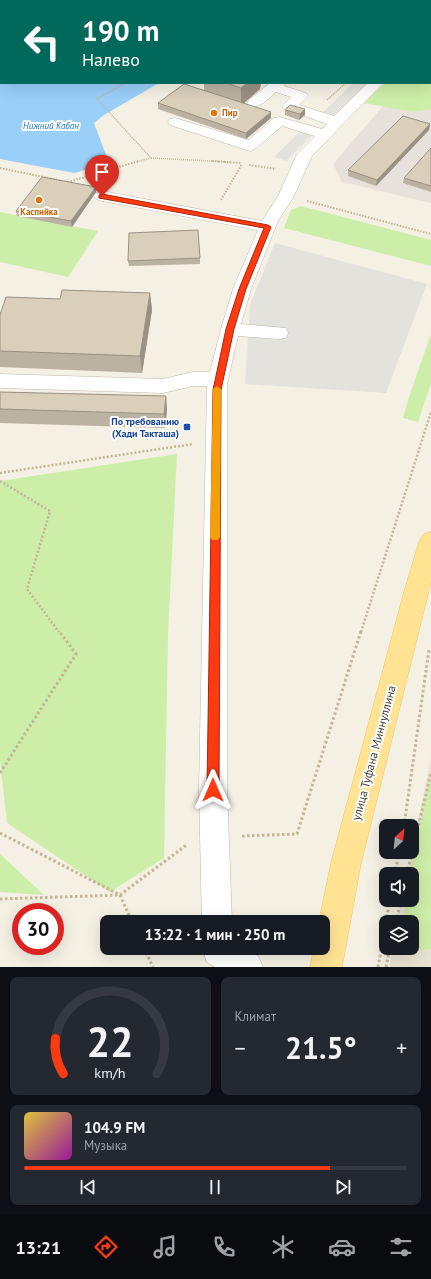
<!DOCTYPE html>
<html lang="ru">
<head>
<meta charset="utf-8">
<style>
	:root { --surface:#171b24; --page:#242831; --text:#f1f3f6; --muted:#9ea1a6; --line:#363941; --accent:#ff3a11 }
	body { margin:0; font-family:"PT Sans",sans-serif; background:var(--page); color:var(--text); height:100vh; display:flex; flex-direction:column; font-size:15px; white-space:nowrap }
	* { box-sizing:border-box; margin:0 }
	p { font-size:13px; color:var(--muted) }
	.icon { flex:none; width:22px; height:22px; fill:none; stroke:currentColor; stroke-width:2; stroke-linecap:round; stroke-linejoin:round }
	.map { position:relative; height:967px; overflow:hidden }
	.details { display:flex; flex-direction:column; gap:10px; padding:10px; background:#0d0f14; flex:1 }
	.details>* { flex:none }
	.guide { position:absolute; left:0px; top:0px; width:431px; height:84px; box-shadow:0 4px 16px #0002; background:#00695c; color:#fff; overflow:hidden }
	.needle { width:26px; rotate:27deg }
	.controls { position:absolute; left:379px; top:819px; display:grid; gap:8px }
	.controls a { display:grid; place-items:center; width:40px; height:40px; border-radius:8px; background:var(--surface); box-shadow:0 4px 16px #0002; font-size:20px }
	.speed { position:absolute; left:12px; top:903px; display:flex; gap:8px; font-size:20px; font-weight:700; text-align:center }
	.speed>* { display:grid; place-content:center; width:52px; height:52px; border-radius:50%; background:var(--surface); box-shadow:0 4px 16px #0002; line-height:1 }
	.speed .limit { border:6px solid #d22; background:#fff; color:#111 }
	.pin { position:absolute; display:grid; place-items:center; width:34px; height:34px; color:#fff; margin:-41px -17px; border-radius:50% 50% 50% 0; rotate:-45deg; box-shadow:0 0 4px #0007 }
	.pin .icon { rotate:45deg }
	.me { position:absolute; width:44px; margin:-22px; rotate:0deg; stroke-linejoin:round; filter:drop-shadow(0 0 3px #0008) }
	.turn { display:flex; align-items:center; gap:14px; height:84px; padding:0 16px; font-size:18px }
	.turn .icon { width:52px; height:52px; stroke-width:2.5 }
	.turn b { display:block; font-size:28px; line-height:34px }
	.big { font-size:30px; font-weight:700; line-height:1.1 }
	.details .card { flex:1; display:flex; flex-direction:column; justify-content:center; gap:6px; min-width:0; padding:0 14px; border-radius:8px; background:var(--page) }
	.details .dial { align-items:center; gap:0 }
	.dial svg { height:104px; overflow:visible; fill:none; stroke:var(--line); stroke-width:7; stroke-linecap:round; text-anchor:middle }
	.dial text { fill:var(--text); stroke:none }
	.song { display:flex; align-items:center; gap:12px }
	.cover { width:48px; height:48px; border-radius:6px; background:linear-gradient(135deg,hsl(50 70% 55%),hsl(300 70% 35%)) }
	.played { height:4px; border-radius:2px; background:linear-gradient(90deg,var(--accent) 80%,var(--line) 80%) }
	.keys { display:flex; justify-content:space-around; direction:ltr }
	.heat { display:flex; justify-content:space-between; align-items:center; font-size:22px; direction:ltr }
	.details .tiles { flex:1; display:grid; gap:10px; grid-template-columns:1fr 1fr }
	.card:last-child { grid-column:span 2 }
	.trip { position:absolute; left:100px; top:915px; width:230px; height:40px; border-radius:8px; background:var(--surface); box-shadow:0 4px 16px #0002; font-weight:700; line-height:40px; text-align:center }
	.tabs { display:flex; height:64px; justify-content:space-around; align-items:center; background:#090b0e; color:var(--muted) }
	.tabs .icon { width:28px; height:28px }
	.tabs .current { color:var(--accent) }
	.tabs b { font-size:18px; color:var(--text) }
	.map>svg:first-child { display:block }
</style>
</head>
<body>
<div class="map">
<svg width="431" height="967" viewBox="0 0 431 967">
	<rect width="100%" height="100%" fill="#f4f0e4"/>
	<path fill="#e9e2d2" d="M431 758V967H390L392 948H412V922H397L401 900H412V874H407Z"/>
	<path fill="#e6e1da" d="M431 51V203L342 182 333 164 403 83H430Z"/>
	<path fill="#cdeea8" d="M431 38V109L413 112 364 103 385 83H430Z
		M301 206 431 240V266L284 228 291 210Z
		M0 212 98 231 68 277 0 262Z
		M431 334V383L418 422 403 418 409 397Z
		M177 454 168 633 164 858 110 892 7 823 0 760V481Z
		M431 774V949L399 951 400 948H412V922H403L406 900H412V874H410Z
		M0 854 44 895 0 892Z"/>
	<path fill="#e4e2dd" d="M353 83H368L334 115 323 112Z
		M301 131 313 134 286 161 274 157Z
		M275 243 427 284 386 393 245 384 250 305Z"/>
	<path fill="#99cff9" d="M0 0H248L249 1H1V83H159L104 115 94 123 109 163 74 173 0 159Z"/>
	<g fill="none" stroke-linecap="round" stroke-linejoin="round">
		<defs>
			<path id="minor" d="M430 25H431L430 34Z
				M270 83H286L284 86 306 93 308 96 299 105 334 116 368 83H383L312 156 294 196 278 221 251 289 241 324 286 328 288 333 286 338 279 339 238 336 227 384V790L232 922H202L199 790 207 386H193L163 393 0 388V374L163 379 193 372H210L221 329 233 289 258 230 102 201 96 199 94 196 96 193 102 191 262 221 278 196 297 154 315 136 282 126 255 149 250 151 170 125 168 122 170 119 175 118 248 140 274 118 279 117 322 129 327 124 284 109 282 106 291 97 276 92C268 99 260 109 249 106L247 103 249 100Z
				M202 948H244L258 956 263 967H215L207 962Z"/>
			<path id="major" d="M431 532V582L361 863 342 967H310L314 948H323V922H319L331 863 404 592 419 542 423 535Z"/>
		</defs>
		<use href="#minor" stroke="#c1b8a6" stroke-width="1"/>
		<use href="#major" stroke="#f1c655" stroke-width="1"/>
		<path stroke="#c4b595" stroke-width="1.5" stroke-dasharray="1 1" stroke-linecap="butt" d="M125 83 97 99 151 158 136 162
			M327 100 346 83
			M151 158 230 162"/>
		<path stroke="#c4b595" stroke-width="2" stroke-dasharray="1.5 1.5" stroke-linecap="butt" d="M212 161 241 163
			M249 165 276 169
			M0 168 68 182 139 161
			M221 200 242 164
			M307 201 431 234"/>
		<path stroke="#c4b595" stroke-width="2.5" stroke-dasharray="2 2" stroke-linecap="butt" d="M0 473 193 444
			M0 481 50 511 27 589 59 632
			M361 632 431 412"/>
		<path stroke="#c4b595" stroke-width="3" stroke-dasharray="2.5 2.5" stroke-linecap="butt" d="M0 773 76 654 59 631
			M404 826 429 650
			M0 833 120 895 188 844
			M242 836 297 834 361 631
			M395 874 399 852
			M407 874 431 773
			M0 899 120 895 132 922
			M386 922 390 900
			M396 922 401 900
			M144 948 153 967
			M378 967 386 923
			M386 967 390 948"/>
		<use href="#minor" fill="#fff" fill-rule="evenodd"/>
		<use href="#major" fill="#ffe393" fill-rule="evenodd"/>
	</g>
	<path fill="#bbb2a1" d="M204 83H261L260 89 244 103 271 118 246 139 158 109V103L204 90Z
		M285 110 305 115 299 120 285 115Z
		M430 124 429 130 376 186 348 176V170Z
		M431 148V192L403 183 404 178Z
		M96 192 72 227 17 216 16 211Z
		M200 258V264L129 266 128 261Z
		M150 293 152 310 142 373 0 367V315L60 299Z
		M0 392 166 396 167 410 165 428 0 423Z"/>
	<path fill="#999183" d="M247 83H261L260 89 241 106V88Z
		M305 109V115L299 120 300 114Z
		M271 112V118L246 139V133Z
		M430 124 429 130 376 186 377 180Z
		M96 187V192L72 227 71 221Z
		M150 293 152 310 142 373 140 356Z
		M166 396 167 410 165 428 164 414Z"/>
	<path fill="#dacfbb" stroke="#999183" d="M226 83H247L241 88Z
		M184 84 271 112 246 133 158 103Z
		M290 105 305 109 300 114 285 110Z
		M403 116 430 124 377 180 348 170Z
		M431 148V186L404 178Z
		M42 177 96 187 71 221 16 211Z
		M198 230 200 258 128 261 129 233Z
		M62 290 150 293 140 356 0 351V315L6 297 60 299Z
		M0 392 166 396 164 414 0 409Z"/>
	<path fill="#ff3a11" stroke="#a6260b" d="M102 194 268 225 271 227 246 289 234 329 221 390 219 790 217 795 213 796 209 795 207 790 213 390 226 329 239 289 264 228 99 198V195Z"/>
	<path fill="#f59e0b" d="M217 386 221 389 220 537 218 540H212L210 537 213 389Z"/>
	<g fill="#e8710a" stroke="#fff" stroke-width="1.5">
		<circle cx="214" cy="113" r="4"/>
		<circle cx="39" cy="200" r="4"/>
	</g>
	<rect fill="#1a4fb4" stroke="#fff" stroke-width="1.5" x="183" y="423" width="8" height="8" rx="2"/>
	<g text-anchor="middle" stroke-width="4" stroke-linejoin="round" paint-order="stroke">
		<g font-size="9" font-weight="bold" fill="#c56008" stroke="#fff" text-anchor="start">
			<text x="222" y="116">Пир</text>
			<text x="39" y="215" text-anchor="middle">Каспийка</text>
		</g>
		<g font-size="9" font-style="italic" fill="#2079c0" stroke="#fff">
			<text x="51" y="129">Нижний Кабан</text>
		</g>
		<g font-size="10" font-weight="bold" fill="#164399" stroke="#fff" text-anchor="end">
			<text x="179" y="425">По требованию<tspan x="179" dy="12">(Хади Такташа)</tspan></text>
		</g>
		<g font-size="12" fill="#474033" stroke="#fff">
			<text transform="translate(374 753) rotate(-75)" y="4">улица Туфана Миннуллина</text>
		</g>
	</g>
</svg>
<div class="controls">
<a><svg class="needle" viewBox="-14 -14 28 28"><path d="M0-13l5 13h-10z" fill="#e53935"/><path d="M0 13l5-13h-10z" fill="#9ea1a6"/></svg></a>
<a><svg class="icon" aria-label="sound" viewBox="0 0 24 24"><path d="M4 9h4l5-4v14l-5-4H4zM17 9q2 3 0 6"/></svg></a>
<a><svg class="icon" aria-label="layers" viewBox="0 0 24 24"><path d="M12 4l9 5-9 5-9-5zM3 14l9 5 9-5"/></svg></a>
</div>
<div class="speed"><div class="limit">30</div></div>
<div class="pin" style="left:102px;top:196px;background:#d93025"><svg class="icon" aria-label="arrive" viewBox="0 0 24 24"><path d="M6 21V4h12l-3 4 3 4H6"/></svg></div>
<svg class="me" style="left:213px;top:790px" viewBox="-20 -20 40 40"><path d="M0-17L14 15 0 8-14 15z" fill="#ff3a11" stroke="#fff" stroke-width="4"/></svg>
<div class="trip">13:22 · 1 мин · 250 m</div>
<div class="guide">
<div class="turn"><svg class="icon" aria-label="left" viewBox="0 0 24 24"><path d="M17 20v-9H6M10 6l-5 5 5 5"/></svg><div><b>190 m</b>Налево</div></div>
</div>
</div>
<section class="details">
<div class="tiles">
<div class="card dial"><svg viewBox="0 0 100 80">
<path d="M14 69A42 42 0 1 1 86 69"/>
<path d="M14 69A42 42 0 0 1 8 42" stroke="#ff3a11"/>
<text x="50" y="56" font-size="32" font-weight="700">22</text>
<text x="50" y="72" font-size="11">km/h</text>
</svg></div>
<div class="card"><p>Климат</p>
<div class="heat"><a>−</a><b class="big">21.5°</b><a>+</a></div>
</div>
<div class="card">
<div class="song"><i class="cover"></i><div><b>104.9 FM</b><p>Музыка</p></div></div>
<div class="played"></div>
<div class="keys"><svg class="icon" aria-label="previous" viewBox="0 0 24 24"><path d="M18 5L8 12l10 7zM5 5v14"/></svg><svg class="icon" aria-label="pause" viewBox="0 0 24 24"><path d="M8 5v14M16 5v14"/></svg><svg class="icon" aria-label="next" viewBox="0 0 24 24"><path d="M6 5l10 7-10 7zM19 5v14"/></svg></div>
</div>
</div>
</section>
<nav class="tabs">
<b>13:21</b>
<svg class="icon current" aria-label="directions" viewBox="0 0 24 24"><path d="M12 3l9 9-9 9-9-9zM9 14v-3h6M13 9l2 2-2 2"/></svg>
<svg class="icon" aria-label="music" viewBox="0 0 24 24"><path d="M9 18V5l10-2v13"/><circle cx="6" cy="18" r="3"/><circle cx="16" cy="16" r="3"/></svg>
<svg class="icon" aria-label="phone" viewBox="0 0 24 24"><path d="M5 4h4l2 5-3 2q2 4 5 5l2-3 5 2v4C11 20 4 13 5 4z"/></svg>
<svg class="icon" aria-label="climate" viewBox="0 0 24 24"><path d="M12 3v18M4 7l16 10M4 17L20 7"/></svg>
<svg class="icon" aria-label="car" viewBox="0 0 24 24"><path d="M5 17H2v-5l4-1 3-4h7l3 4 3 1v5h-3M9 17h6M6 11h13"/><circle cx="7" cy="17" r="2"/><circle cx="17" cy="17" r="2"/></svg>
<svg class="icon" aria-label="filters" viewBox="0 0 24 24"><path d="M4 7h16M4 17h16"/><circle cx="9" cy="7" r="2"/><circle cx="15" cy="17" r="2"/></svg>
</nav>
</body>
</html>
